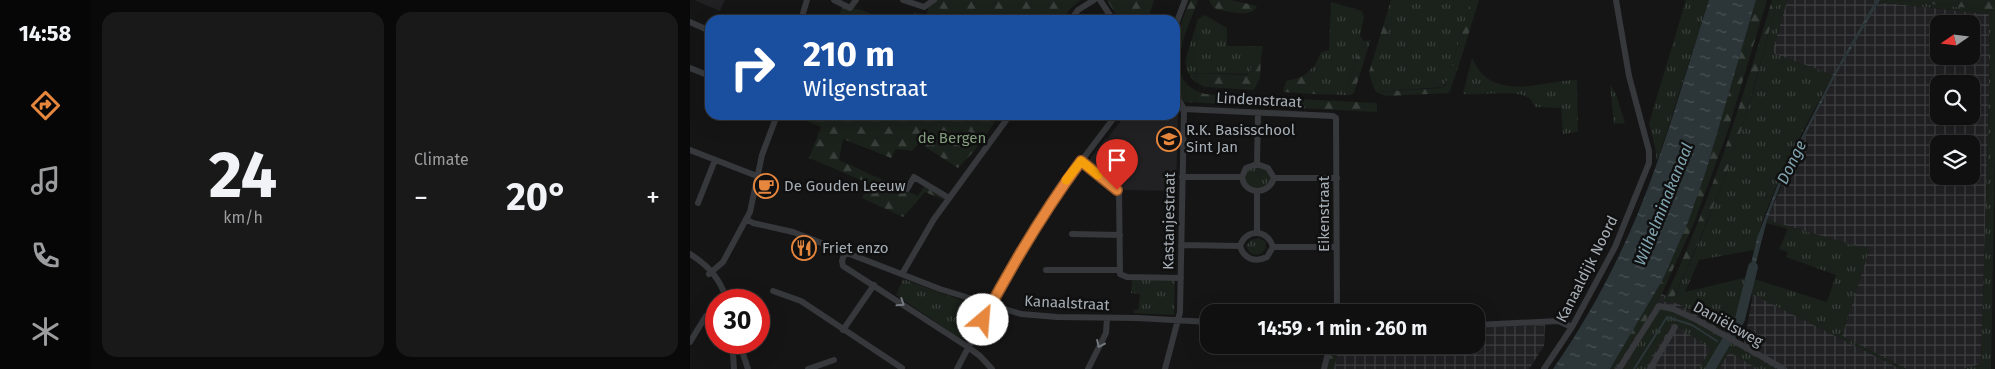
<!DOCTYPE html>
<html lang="en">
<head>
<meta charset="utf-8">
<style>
	:root { --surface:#101010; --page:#191919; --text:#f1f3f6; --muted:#9c9d9f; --line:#303030; --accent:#e6873d }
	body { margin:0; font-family:"Fira Sans",sans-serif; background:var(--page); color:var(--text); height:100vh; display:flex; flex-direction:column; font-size:19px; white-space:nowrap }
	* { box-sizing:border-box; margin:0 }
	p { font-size:16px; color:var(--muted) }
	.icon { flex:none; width:28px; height:28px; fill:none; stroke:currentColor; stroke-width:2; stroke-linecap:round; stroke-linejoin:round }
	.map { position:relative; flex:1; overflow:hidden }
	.drawer { display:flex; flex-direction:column; gap:12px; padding:12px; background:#090909; width:600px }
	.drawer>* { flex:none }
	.top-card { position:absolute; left:15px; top:15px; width:475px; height:105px; border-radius:15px; box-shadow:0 5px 20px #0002,0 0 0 1px var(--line); background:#1a4fa0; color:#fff; overflow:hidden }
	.needle { width:32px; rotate:256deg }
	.fabs { position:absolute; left:1240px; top:15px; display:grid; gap:10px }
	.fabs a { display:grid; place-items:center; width:50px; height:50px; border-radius:10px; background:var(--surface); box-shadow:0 5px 20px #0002,0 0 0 1px var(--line); font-size:25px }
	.speed { position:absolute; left:15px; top:289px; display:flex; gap:10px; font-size:25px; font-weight:700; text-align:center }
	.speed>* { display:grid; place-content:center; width:65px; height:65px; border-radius:50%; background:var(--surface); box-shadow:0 5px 20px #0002,0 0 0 1px var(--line); line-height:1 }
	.speed .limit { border:8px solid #d22; background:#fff; color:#111 }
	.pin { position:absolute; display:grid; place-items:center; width:42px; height:42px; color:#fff; margin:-51px -21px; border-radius:50% 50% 50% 0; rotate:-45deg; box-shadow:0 0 5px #0007 }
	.pin .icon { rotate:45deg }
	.me { position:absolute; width:55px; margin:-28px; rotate:27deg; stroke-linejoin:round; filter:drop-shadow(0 0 4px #0008) }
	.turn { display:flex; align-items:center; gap:18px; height:105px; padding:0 15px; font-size:22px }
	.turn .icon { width:65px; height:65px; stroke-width:2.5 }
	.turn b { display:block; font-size:35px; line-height:42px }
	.big { font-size:38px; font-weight:700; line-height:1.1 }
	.drawer .card { flex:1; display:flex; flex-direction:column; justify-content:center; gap:8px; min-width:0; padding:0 18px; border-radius:15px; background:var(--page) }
	.drawer .dial { align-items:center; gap:0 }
	.dial b { font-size:65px; line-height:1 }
	.heat { display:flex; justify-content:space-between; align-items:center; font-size:28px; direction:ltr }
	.drawer .tiles { flex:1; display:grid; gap:12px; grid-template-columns:repeat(2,1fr) }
	.trip { position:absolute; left:510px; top:304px; width:285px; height:50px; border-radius:15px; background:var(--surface); box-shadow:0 5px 20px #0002,0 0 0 1px var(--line); font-weight:700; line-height:50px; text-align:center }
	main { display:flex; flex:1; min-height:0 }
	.tabs { display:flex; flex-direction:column; width:90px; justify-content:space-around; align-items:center; background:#060606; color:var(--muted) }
	.tabs .icon { width:35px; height:35px }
	.tabs .selected { color:var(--accent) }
	.tabs b { font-size:22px; color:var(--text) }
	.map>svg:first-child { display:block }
</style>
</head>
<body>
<main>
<nav class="tabs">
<b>14:58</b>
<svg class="icon selected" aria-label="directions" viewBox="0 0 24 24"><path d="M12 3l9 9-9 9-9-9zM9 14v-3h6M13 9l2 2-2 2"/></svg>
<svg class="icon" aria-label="music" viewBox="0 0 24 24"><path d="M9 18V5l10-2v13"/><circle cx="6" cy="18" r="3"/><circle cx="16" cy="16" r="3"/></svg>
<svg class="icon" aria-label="phone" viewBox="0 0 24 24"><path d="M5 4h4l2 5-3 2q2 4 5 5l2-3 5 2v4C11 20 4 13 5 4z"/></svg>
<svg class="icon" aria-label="climate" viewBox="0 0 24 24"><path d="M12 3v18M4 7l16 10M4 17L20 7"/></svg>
</nav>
<section class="drawer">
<div class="tiles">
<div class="card dial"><b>24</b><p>km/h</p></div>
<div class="card"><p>Climate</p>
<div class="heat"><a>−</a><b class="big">20°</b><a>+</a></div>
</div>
</div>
</section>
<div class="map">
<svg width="1305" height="369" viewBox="0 0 1305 369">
	<defs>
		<pattern id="industrial-grid" width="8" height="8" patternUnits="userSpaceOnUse" patternTransform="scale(1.25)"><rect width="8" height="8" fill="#212123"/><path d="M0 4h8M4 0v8" fill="none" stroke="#3e3f41"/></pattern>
		<pattern id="grass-tufts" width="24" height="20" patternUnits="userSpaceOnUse" patternTransform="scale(1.25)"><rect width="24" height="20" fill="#1b211b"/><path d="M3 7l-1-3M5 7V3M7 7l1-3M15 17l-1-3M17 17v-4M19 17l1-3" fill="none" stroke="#393f3a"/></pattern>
		<pattern id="forest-firs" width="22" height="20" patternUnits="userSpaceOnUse" patternTransform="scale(1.25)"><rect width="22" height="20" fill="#1b211b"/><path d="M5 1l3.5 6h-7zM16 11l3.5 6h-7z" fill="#393f3a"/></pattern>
		<pattern id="water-ripples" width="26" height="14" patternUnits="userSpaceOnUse" patternTransform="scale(1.25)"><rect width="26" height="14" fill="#2c3639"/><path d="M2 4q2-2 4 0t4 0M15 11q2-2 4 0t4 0" fill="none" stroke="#485153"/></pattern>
	</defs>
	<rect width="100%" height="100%" fill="#151516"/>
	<path fill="#212123" d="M4 0H35L30 11Z
		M485 112 488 113 486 191 435 190 418 177 420 175 412 170 411 171 399 162 400 159 416 138 417 139 435 115H485Z"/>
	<path fill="url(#industrial-grid)" fill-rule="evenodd" d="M1097 0H1186L1185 2 1299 14V98L1291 364 1274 369H1216L1152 336 1179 250 1177 247 1173 248 1077 220 1100 166 1145 76 1082 53ZM1249 24H1281V56H1249ZM1249 84H1281V116H1249ZM1249 144H1281V176H1249Z
		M969 292 1054 343 1063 294 1211 369H922Z
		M855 325 854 346 839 369H643L649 345H786V328Z"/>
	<path fill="url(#grass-tufts)" d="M701 0H781L762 65 768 68 764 79 757 80 753 87 686 92 683 86 698 28 694 23Z
		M996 0H1019L967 162 965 147 959 123Z
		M1088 0H1097L1082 53 1143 75C1113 131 1080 188 1064 250L1009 260 995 292 1058 277 1137 302 1146 275 1096 257 1098 252 1089 249 1098 229 1076 223 1077 220 1173 248V246L1177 247 1179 250 1152 336 1216 369H1211L1056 291 1049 322 1041 335 990 304 982 302C1009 243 1035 183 1054 121 1067 81 1076 40 1088 0Z
		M1190 0H1206L1305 11V155L1301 369H1274L1291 364 1299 98V14L1188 2Z
		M641 2 672 11 674 17 670 36 674 41 681 40 679 45 670 49 655 95 624 94V81L616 74 625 65 631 52 639 50Z
		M152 7 172 10 194 20H148Z
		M515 15 537 28V46H573L571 59 562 65 560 74 498 73 495 61 508 19Z
		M782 58C785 63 788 70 792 74 817 98 857 80 887 80L888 132 873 134 871 108 845 107C843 104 842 100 839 98 828 89 788 96 773 94Z
		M920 85 926 94 935 123 924 124Z
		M566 166 576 169 581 178 580 183 569 189 560 187 554 178 556 171Z
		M569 238 576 242V248C572 255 566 256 560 253L556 246 561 240Z
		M213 279 287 306 277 328 282 331 278 339 275 340 268 337 206 295Z
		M442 279 485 280 484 315 444 313V310H448L450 294 441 293Z
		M970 308 984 310 1086 369H1068L1039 352 1029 369H1009L1021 348 982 324 955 369H931Z"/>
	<path fill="url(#forest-firs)" d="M241 0H391L380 9 373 20H221L224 12 236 16Z
		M417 0H464L458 20H429Z
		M500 0H508C498 31 468 80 515 94L687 103V112L494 102 485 86V39Z
		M519 0H541L567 6C562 19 539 11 528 10L523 7Z
		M781 0H789L768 68 762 65Z
		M1066 0H1077L1037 133 1004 223 969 300 925 369H920L973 279 998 222 1016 171Z
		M1082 0H1088C1076 40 1066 81 1054 121 1035 184 1008 242 982 302H973C1020 205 1051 103 1082 0Z
		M1206 0H1305V11Z
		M160 12H178L191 20H156Z
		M694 23 699 31 683 86 679 72Z
		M679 45 664 93 661 95H655L670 49Z
		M569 59 571 60 570 78 564 90 515 87 505 82 498 73 557 75 561 72 563 61Z
		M616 74 624 81V94L593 92 596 81 608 78Z
		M758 78 764 79 760 91 758 93 696 96 686 92 750 88 755 86Z
		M119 115H169L178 118H184L187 115H310L284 151 268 168 229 143 222 151 206 149 201 158 153 139 149 160 228 196 236 184 258 195 254 200 235 192 213 217 172 198 178 183 119 158 131 127 117 121Z
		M642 345H649L644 369H637Z"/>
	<path fill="url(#water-ripples)" d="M1019 0H1066L1016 171 998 222 973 279 920 369H863C890 330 913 290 933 247 970 169 992 83 1019 0Z
		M1186 0H1190L1145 76 1091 184 1077 220 1062 278 1058 277 1067 238 1088 184 1143 75Z"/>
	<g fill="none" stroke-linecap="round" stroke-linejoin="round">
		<path stroke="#2c3639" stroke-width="2" d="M944 369 977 317 1002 325 1027 341"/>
		<path stroke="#2c3639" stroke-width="10" d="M1041 335 1050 319 1063 267
			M1020 369 1036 342"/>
		<path stroke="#36383b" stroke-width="6" d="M144 0 160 8 166 0
			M213 0 234 7 244 0
			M410 0 423 20
			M111 20 117 0
			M381 20 388 10 404 0
			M0 22 20 31
			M485 27 495 0
			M0 68 20 76
			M485 107 494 109 643 116 646 118 647 312
			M0 150 67 176
			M391 161 429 191 430 274 437 277 491 278
			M567 164 568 113
			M492 177H552C555 196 579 195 584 178L578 168 567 164 556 168 552 177
			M584 178H647
			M217 189 224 177 259 198
			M8 203 25 160
			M56 219 63 223 103 232 250 289 331 314 367 317 447 318 519 322
			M567 233V191
			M382 234 430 235
			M491 245 550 246C554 259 565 263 577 257L583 247C578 229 556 228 550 246
			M583 247H646
			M155 252 152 261 153 266 278 347 290 356 302 369
			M0 254C19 266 30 279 37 300
			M356 270H429
			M19 274 33 262 60 212 72 155 87 115
			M212 274 244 219 320 115
			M83 291 111 301 212 368
			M786 325 868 321 882 327
			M153 330 184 285
			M0 342 16 316 26 309
			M49 342 58 369
			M43 354 44 369
			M118 369 144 360
			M267 369 309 289 368 192 426 115
			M398 369 416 333 417 318
			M475 369 490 312 494 109 485 93
			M634 369 640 345
			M854 369 882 327 925 247 959 163V151L939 76 926 0
			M929 369 969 306 983 309 1005 319 1094 369
			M960 369 985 327"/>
	</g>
	<defs><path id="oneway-chevron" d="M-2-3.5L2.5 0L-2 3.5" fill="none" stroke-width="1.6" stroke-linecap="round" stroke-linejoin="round" transform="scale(1.25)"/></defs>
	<g stroke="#74797f">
		<use href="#oneway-chevron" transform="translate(211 303) rotate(33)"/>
		<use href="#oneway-chevron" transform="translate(410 344) rotate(115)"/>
	</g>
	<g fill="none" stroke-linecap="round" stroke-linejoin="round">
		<defs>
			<path id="route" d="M293 320C322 265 354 211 391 161L427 190"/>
		</defs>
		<use href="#route" stroke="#965828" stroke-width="12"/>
		<use href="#route" stroke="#e6873d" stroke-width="9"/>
		<path stroke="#f59e0b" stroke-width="9" d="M376 180 391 161 408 175"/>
	</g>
	<defs>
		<symbol id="school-ring" viewBox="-11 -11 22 22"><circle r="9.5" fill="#101011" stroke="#e6873d" stroke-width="1.5"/><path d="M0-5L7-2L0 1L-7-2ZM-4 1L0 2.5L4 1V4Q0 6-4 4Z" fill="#e6873d"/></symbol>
		<symbol id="cafe-ring" viewBox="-11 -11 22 22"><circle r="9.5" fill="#101011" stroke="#e6873d" stroke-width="1.5"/><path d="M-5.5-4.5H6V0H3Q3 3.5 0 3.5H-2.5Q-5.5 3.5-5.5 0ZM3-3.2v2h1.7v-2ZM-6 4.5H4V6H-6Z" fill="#e6873d"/></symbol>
		<symbol id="restaurant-ring" viewBox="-11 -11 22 22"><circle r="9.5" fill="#101011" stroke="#e6873d" stroke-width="1.5"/><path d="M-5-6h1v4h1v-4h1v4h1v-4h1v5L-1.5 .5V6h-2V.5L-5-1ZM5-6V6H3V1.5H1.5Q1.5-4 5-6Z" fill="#e6873d"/></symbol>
	</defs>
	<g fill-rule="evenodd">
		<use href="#school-ring" x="465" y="125" width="28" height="28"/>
		<use href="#cafe-ring" x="62" y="172" width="28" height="28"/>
		<use href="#restaurant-ring" x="100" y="234" width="28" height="28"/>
	</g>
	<g text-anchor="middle" stroke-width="5" stroke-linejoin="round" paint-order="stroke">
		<g font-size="15" fill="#a7afb6" stroke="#101011">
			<text transform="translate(569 100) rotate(3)" y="5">Lindenstraat</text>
			<text transform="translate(634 214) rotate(-90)" y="5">Eikenstraat</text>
			<text transform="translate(479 221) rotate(-89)" y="5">Kastanjestraat</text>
			<text transform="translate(897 269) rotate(-63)" y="5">Kanaaldijk Noord</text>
			<text transform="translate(377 303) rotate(3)" y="5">Kanaalstraat</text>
			<text transform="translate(1038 324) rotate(29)" y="5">Daniëlsweg</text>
		</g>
		<g font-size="15" fill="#a7afb6" stroke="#101011" text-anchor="start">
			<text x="496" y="135">R.K. Basisschool<tspan x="496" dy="17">Sint Jan</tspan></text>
			<text x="94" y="191">De Gouden Leeuw</text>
			<text x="132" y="253">Friet enzo</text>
		</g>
		<g font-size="15" fill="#85a07f" stroke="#101011">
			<text x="262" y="143">de Bergen</text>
		</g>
		<g font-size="16" font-style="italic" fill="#80a4af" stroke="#101011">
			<text transform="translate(1101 162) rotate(-64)" y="6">Donge</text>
			<text transform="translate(973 204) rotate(-68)" y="6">Wilhelminakanaal</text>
		</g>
	</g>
</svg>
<div class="fabs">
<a><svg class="needle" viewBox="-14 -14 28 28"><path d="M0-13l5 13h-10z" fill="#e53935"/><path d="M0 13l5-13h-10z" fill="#9c9d9f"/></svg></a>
<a><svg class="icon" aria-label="search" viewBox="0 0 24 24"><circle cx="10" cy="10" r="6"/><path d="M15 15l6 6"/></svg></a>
<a><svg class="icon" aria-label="layers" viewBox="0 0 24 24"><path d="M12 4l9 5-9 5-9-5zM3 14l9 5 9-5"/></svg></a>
</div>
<div class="speed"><div class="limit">30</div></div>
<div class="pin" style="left:427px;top:190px;background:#d93025"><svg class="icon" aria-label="arrive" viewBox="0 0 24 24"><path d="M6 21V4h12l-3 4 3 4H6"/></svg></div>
<svg class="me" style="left:293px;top:320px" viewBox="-20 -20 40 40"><circle r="19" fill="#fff"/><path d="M0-13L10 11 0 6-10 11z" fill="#e6873d"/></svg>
<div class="trip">14:59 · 1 min · 260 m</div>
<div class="top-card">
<div class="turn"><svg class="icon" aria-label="right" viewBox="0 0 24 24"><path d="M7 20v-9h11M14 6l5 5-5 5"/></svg><div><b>210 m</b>Wilgenstraat</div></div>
</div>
</div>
</main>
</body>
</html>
